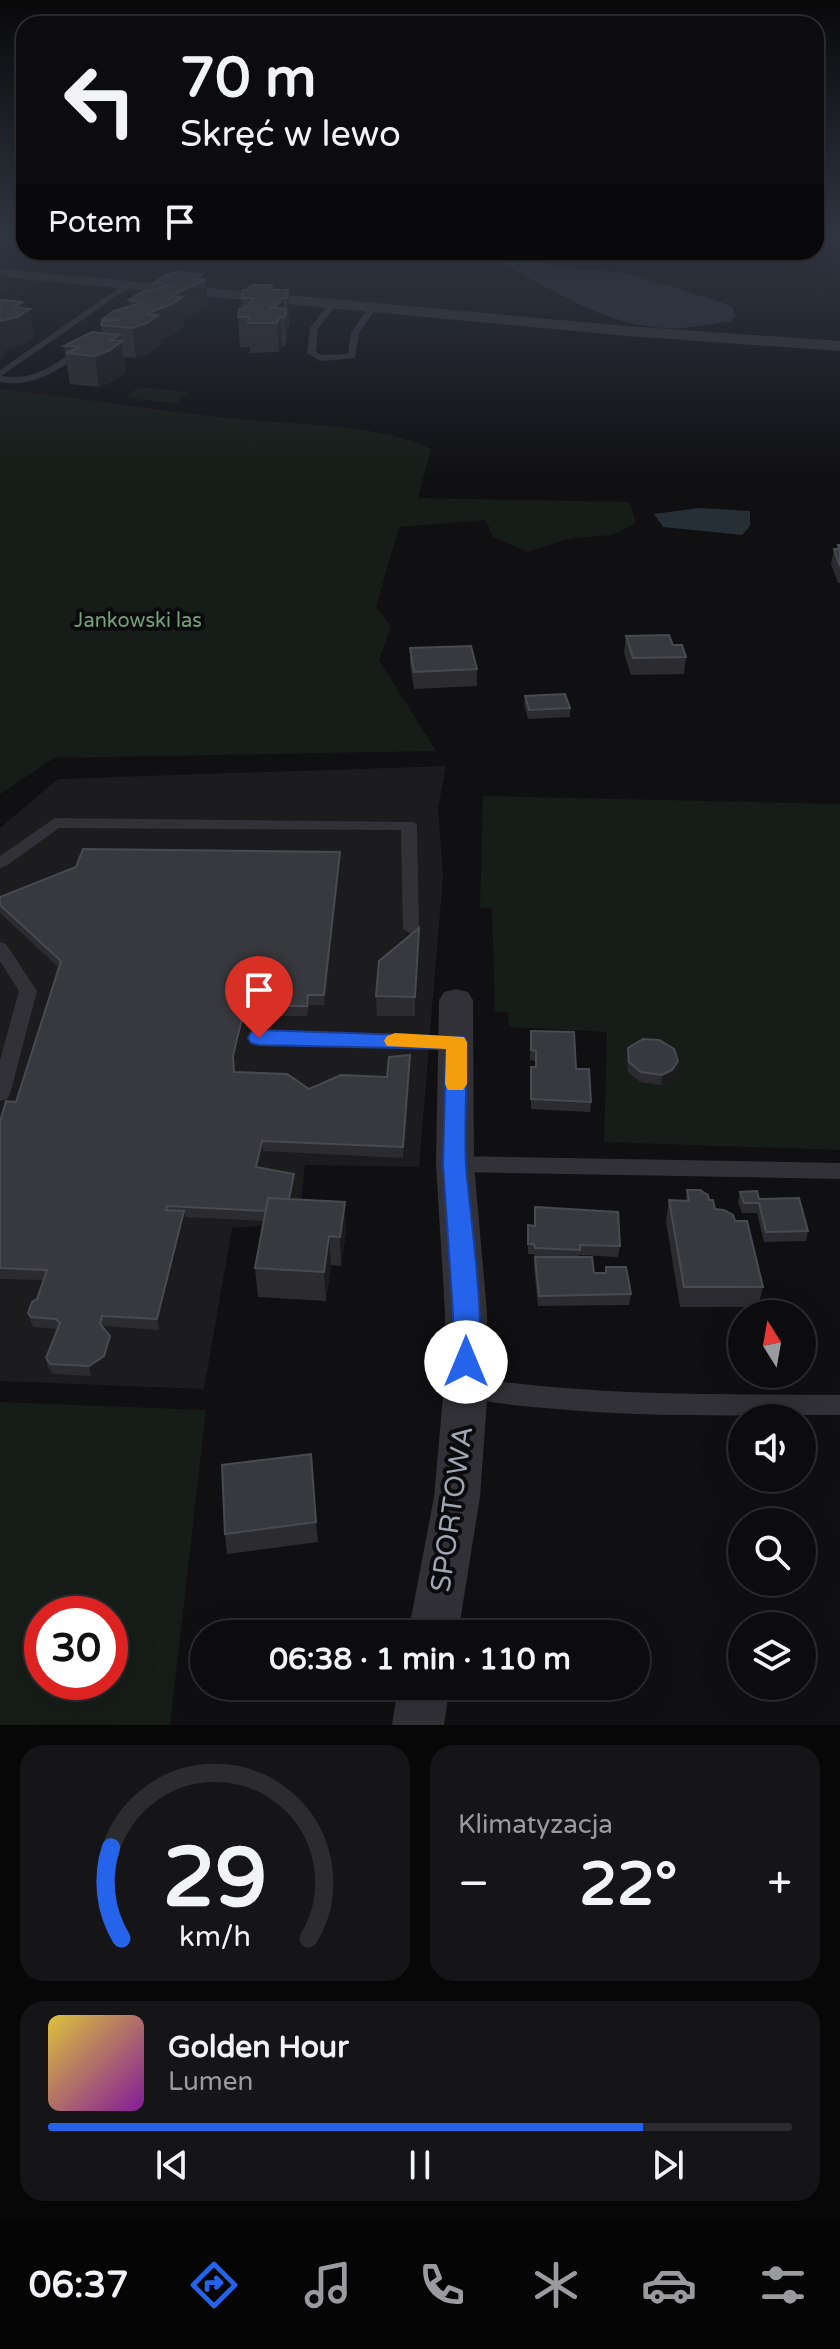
<!DOCTYPE html>
<html lang="pl">
<head>
<meta charset="utf-8">
<style>
	:root { --surface:#0c0c0e; --page:#151517; --text:#f1f3f6; --muted:#9a9b9e; --line:#2c2c2e; --accent:#2563eb }
	body { margin:0; font-family:"Varela Round",sans-serif; background:var(--page); color:var(--text); height:100vh; display:flex; flex-direction:column; font-size:30px; white-space:nowrap }
	* { box-sizing:border-box; margin:0 }
	p { font-size:26px; color:var(--muted) }
	.icon { flex:none; width:44px; height:44px; fill:none; stroke:currentColor; stroke-width:2; stroke-linecap:round; stroke-linejoin:round }
	.map { position:relative; height:1725px; overflow:hidden }
	.drawer { display:flex; flex-direction:column; gap:20px; padding:20px; background:#070708; flex:1 }
	.drawer>* { flex:none }
	.hud { position:absolute; left:16px; top:16px; width:808px; height:244px; border-radius:24px; box-shadow:0 8px 32px #0002,0 0 0 2px var(--line); background:#0c0c0e; color:var(--text); overflow:hidden }
	.needle { width:52px; rotate:349deg }
	.controls { position:absolute; left:728px; top:1300px; display:grid; gap:16px }
	.controls a { display:grid; place-items:center; width:88px; height:88px; border-radius:50%; background:var(--surface); box-shadow:0 8px 32px #0002,0 0 0 2px var(--line); font-size:40px }
	.speed { position:absolute; left:24px; top:1596px; display:flex; gap:16px; font-size:40px; font-weight:700; text-align:center }
	.speed>* { display:grid; place-content:center; width:104px; height:104px; border-radius:50%; background:var(--surface); box-shadow:0 8px 32px #0002,0 0 0 2px var(--line); line-height:1 }
	.speed .limit { border:12px solid #d22; background:#fff; color:#111 }
	.pin { position:absolute; display:grid; place-items:center; width:68px; height:68px; color:#fff; margin:-82px -34px; border-radius:50% 50% 50% 0; rotate:-45deg; box-shadow:0 0 8px #0007 }
	.pin .icon { rotate:45deg }
	.me { position:absolute; width:88px; margin:-44px; rotate:0deg; stroke-linejoin:round; filter:drop-shadow(0 0 6px #0008) }
	.turn { display:flex; align-items:center; gap:28px; height:168px; padding:0 32px; font-size:36px }
	.turn .icon { width:104px; height:104px; stroke-width:2.5 }
	.turn b { display:block; font-size:56px; line-height:68px }
	.then { display:flex; align-items:center; height:76px; padding:0 32px; background:#0003; gap:16px; font-size:30px }
	.big { font-size:60px; font-weight:700; line-height:1.1 }
	.drawer .widget { flex:1; display:flex; flex-direction:column; justify-content:center; gap:12px; min-width:0; padding:0 28px; border-radius:24px; background:var(--page) }
	.drawer .dial { align-items:center; gap:0 }
	.dial svg { height:208px; overflow:visible; fill:none; stroke:var(--line); stroke-width:7; stroke-linecap:round; text-anchor:middle }
	.dial text { fill:var(--text); stroke:none }
	.song { display:flex; align-items:center; gap:24px }
	.cover { width:96px; height:96px; border-radius:12px; background:linear-gradient(135deg,hsl(50 70% 55%),hsl(290 70% 35%)) }
	.played { height:8px; border-radius:4px; background:linear-gradient(90deg,var(--accent) 80%,var(--line) 80%) }
	.keys { display:flex; justify-content:space-around; direction:ltr }
	.heat { display:flex; justify-content:space-between; align-items:center; font-size:44px; direction:ltr }
	.drawer .tiles { flex:1; display:grid; gap:20px; grid-template-columns:1fr 1fr }
	.widget:last-child { grid-column:span 2 }
	.trip { position:absolute; left:190px; top:1620px; width:460px; height:80px; border-radius:40px; background:var(--surface); box-shadow:0 8px 32px #0002,0 0 0 2px var(--line); font-weight:700; line-height:80px; text-align:center }
	.tabs { display:flex; height:128px; justify-content:space-around; align-items:center; background:#050506; color:var(--muted) }
	.tabs .icon { width:56px; height:56px }
	.tabs .selected { color:var(--accent) }
	.tabs b { font-size:36px; color:var(--text) }
	.map>svg:first-child { display:block }
</style>
</head>
<body>
<div class="map">
<svg width="840" height="1725" viewBox="0 0 840 1725">
	<rect width="100%" height="100%" fill="#101012"/>
	<path fill="#1c1c1f" d="M446 766 438 809 443 876 419 1167 305 1165 299 1223 232 1228 204 1389 0 1381V828L58 779Z"/>
	<path fill="#161c17" fill-rule="evenodd" d="M139 387 190 392 177 403 125 398Z
		M0 389C79 398 158 411 238 419 301 426 372 422 431 449L418 498 630 502 636 523 613 535 572 538 528 552 493 537 486 520 399 527 376 607 391 626 379 660 436 751 54 758 0 794Z
		M483 796 840 804V1150L604 1142 607 1032 509 1027 508 1012H495L492 909 480 908Z
		M0 1402 206 1410 170 1725H0ZM42 1614H110V1682H42Z"/>
	<path fill="#262e36" d="M506 257 579 269 629 273 732 306 735 316 731 321C709 324 686 330 664 328 605 325 555 291 505 265L499 259Z
		M699 508 750 511V526L742 535 663 527 654 514Z"/>
	<g fill="none" stroke-linecap="round" stroke-linejoin="round">
		<path fill="#313137" fill-rule="evenodd" d="M126 283 133 285 1 376C26 380 44 372 64 358 72 353 78 346 87 346V350C59 369 36 388 0 382V370Z
			M331 301 338 303 318 328 316 352 322 355 348 354 351 333 370 305 377 307 359 333 355 358 320 361 307 353 310 328Z
			M55 818 414 822 417 825 419 929 411 934 403 929 401 830 59 828 6 866 0 868V856Z
			M0 942 6 944 37 991 10 1094 7 1099 0 1101V1060L19 991 0 961Z
			M259 1032 456 1036 463 1037 465 1042 463 1047 456 1048 259 1044 252 1043 250 1038 252 1033Z
			M455 1156 840 1163V1179L455 1172 448 1169 445 1164 448 1159Z
			M468 1377C591 1396 715 1394 840 1395V1415C742 1415 643 1418 545 1408 517 1405 486 1404 460 1394L456 1387 460 1380Z"/>
		<path fill="#313137" fill-rule="evenodd" d="M0 269 627 326 840 341V351L627 336 0 277Z
			M456 989 468 992 473 1000 474 1164 487 1313 488 1386 480 1497 458 1634H408L434 1497 444 1386 445 1313 436 1164 439 1000 444 992Z
			M398 1686H450L444 1725H392Z"/>
	</g>
	<path fill="#2c2c30" d="M202 280 208 308 184 319 185 326 175 334 160 339 161 344 150 353 136 358 124 357 126 372 114 381 99 387 70 384 64 346 102 333 101 325 103 319 130 306 129 300 154 289V283Z
		M272 285 273 290H288L290 319 289 327H287L286 346H282L279 352 250 353V347H240L238 317 242 308 241 298Z
		M838 545H840V583H838L831 564 834 549H837Z
		M626 636 673 645 686 657 684 674 631 675 624 653Z
		M410 648 477 669V686L414 689 410 665Z
		M525 696 570 708V717L528 719 524 705Z
		M340 862 325 1005H309L307 1016H246L234 1066V1072L309 1089 387 1077 410 1055 403 1158 263 1151 259 1168 295 1184 292 1200 346 1231 341 1266 331 1265 326 1301 258 1297 255 1268 264 1221 185 1217 186 1221 159 1330 104 1326 103 1328 112 1346 106 1366 91 1376 53 1374 48 1368 46 1358 57 1329 34 1327 31 1323 28 1313 37 1299 43 1280 0 1279V1122L16 1102 59 968 0 913V897Z
		M419 928 415 1016H377L376 996Z
		M531 1031 576 1069 591 1102 590 1112 531 1109V1067H536L535 1061 530 1060Z
		M628 1048 678 1061 677 1071 671 1081 661 1085 640 1082 628 1072 627 1058Z
		M687 1190 709 1200 715 1209 735 1221 763 1287 758 1307H680L666 1221 669 1200 686 1201Z
		M740 1192 759 1199 808 1231 806 1241 764 1242 757 1213H742L738 1202Z
		M535 1207 620 1246 618 1257 579 1255V1257L594 1273 631 1294 629 1305 538 1306 534 1267 535 1258 534 1254H528V1225L534 1226Z
		M316 1522 318 1542 227 1554 225 1534Z"/>
	<path fill="#1b1b1e" d="M7 272 9 284 6 285 7 290 0 292V275Z
		M202 274V281L206 280 208 308 184 319 185 326 175 334 160 339 161 344 150 353 136 358 132 328 147 314Z
		M288 290 290 319 289 327 287 298Z
		M283 298 284 317H280L282 346 279 352 276 307Z
		M23 302 24 312 30 309 34 338 21 346 4 351 5 358 0 360V321L14 307Z
		M286 309 288 338 286 346 285 317Z
		M120 335 126 372 114 381 99 387 95 356 111 340Z
		M340 852V862L325 1005 324 995Z
		M419 928V948L415 1016V997Z
		M245 1006 246 1016 234 1066 233 1056Z
		M410 1055V1065L403 1158V1147Z
		M678 1061 677 1071 671 1081 661 1085 662 1075Z
		M262 1141 263 1151 257 1177 256 1167Z
		M294 1174 295 1184 287 1223 286 1212Z
		M345 1202 346 1231 341 1266 340 1237Z
		M184 1211 186 1221 159 1330 157 1319Z
		M329 1236 331 1265 326 1301 324 1272Z
		M110 1336 112 1346 106 1366 91 1376 89 1366Z"/>
	<path fill="#38393e" stroke="#484a51" stroke-width="2" d="M177 272 202 274 195 279 206 280 174 294 172 296 182 297 172 304 150 312 147 314 158 315 147 323 132 328 101 325 102 321 119 320 103 319 114 311 145 302 129 300 140 293 170 285 154 283 164 276Z
		M251 285H272L271 290H288L287 298H283L276 307H269L286 309 285 317H280L277 323H248L249 317H238L239 309 247 307 253 298H241L243 290H247Z
		M3 300 23 302 14 307 30 309 17 317 0 321V301Z
		M92 332 120 335 111 340 122 341 110 350 95 356 66 353 81 347 64 346Z
		M838 545H840V566L834 549H839Z
		M669 635 673 645H682L686 657 633 658 626 636Z
		M471 646 477 669 414 672 410 648Z
		M565 694 570 708 529 710 525 696Z
		M83 849 340 852 324 995H308L307 1006H245L233 1056 234 1072 287 1074 309 1089 341 1075 387 1077 389 1057 410 1055 403 1147 262 1141 256 1167 294 1174 289 1199 268 1198 266 1211 167 1206 166 1210 184 1211 157 1319 102 1316 100 1324 110 1336 104 1356 89 1366 50 1364 46 1358 60 1323 56 1319 31 1317 28 1313 32 1302 37 1299 47 1270 0 1268V1122L6 1101 16 1102 61 961 0 905V897L76 867Z
		M419 928 415 997 376 996 379 961Z
		M531 1031 574 1032 576 1069H589L591 1102 531 1099V1067H536V1051L531 1050Z
		M643 1039 659 1040 674 1049 678 1061 672 1070 662 1075 641 1072 629 1062 628 1048Z
		M687 1190H700L708 1195 709 1200H713L715 1209 724 1210 733 1215 735 1221H747L763 1287H684L669 1200 689 1201Z
		M757 1191 759 1199 799 1198 808 1231 766 1232 759 1203H744L740 1192Z
		M268 1198 345 1202 340 1237 329 1236 324 1272 255 1268Z
		M535 1207 618 1212 620 1246 580 1245V1250L535 1248 534 1244H528V1225L535 1226Z
		M535 1257H592L594 1273H606V1267H626L631 1294 539 1296Z
		M311 1454 316 1522 225 1534 222 1465Z"/>
	<linearGradient id="sky" x2="0" y2="1"><stop stop-color="#09090a"/><stop offset="0.49" stop-color="#313744"/><stop offset="1" stop-color="#313744" stop-opacity="0"/></linearGradient>
	<rect width="840" height="478" fill="url(#sky)"/>
	<path fill="#2563eb" stroke="#184099" stroke-width="2" d="M259 1030 464 1037 467 1042C467 1084 464 1125 466 1167 469 1206 489 1342 475 1370L466 1373 457 1370 453 1362V1313L443 1164 446 1049 259 1045 251 1043 248 1038 251 1032Z"/>
	<path fill="#f59e0b" d="M395 1033 464 1037 467 1042V1084L463 1090H448L445 1084 446 1049 387 1046 384 1041 387 1036Z"/>
	<g text-anchor="middle" stroke-width="8" stroke-linejoin="round" paint-order="stroke">
		<g font-size="20" fill="#75a179" stroke="#0b0b0d">
			<text x="138" y="627">Jankowski las</text>
		</g>
		<g font-size="28" fill="#a0a5b4" stroke="#0b0b0d">
			<text transform="translate(451 1509) rotate(-82)" y="10">SPORTOWA</text>
		</g>
	</g>
</svg>
<div class="controls">
<a><svg class="needle" viewBox="-14 -14 28 28"><path d="M0-13l5 13h-10z" fill="#e53935"/><path d="M0 13l5-13h-10z" fill="#9a9b9e"/></svg></a>
<a><svg class="icon" aria-label="sound" viewBox="0 0 24 24"><path d="M4 9h4l5-4v14l-5-4H4zM17 9q2 3 0 6"/></svg></a>
<a><svg class="icon" aria-label="search" viewBox="0 0 24 24"><circle cx="10" cy="10" r="6"/><path d="M15 15l6 6"/></svg></a>
<a><svg class="icon" aria-label="layers" viewBox="0 0 24 24"><path d="M12 4l9 5-9 5-9-5zM3 14l9 5 9-5"/></svg></a>
</div>
<div class="speed"><div class="limit">30</div></div>
<div class="pin" style="left:259px;top:1038px;background:#d93025"><svg class="icon" aria-label="arrive" viewBox="0 0 24 24"><path d="M6 21V4h12l-3 4 3 4H6"/></svg></div>
<svg class="me" style="left:466px;top:1362px" viewBox="-20 -20 40 40"><circle r="19" fill="#fff"/><path d="M0-13L10 11 0 6-10 11z" fill="#2563eb"/></svg>
<div class="trip">06:38 · 1 min · 110 m</div>
<div class="hud">
<div class="turn"><svg class="icon" aria-label="left" viewBox="0 0 24 24"><path d="M17 20v-9H6M10 6l-5 5 5 5"/></svg><div><b>70 m</b>Skręć w lewo</div></div>
<div class="then">Potem<svg class="icon" aria-label="arrive" viewBox="0 0 24 24"><path d="M6 21V4h12l-3 4 3 4H6"/></svg></div>
</div>
</div>
<section class="drawer">
<div class="tiles">
<div class="widget dial"><svg viewBox="0 0 100 80">
<path d="M14 69A42 42 0 1 1 86 69"/>
<path d="M14 69A42 42 0 0 1 10 34" stroke="#2563eb"/>
<text x="50" y="56" font-size="32" font-weight="700">29</text>
<text x="50" y="72" font-size="11">km/h</text>
</svg></div>
<div class="widget"><p>Klimatyzacja</p>
<div class="heat"><a>−</a><b class="big">22°</b><a>+</a></div>
</div>
<div class="widget">
<div class="song"><i class="cover"></i><div><b>Golden Hour</b><p>Lumen</p></div></div>
<div class="played"></div>
<div class="keys"><svg class="icon" aria-label="previous" viewBox="0 0 24 24"><path d="M18 5L8 12l10 7zM5 5v14"/></svg><svg class="icon" aria-label="pause" viewBox="0 0 24 24"><path d="M8 5v14M16 5v14"/></svg><svg class="icon" aria-label="next" viewBox="0 0 24 24"><path d="M6 5l10 7-10 7zM19 5v14"/></svg></div>
</div>
</div>
</section>
<nav class="tabs">
<b>06:37</b>
<svg class="icon selected" aria-label="directions" viewBox="0 0 24 24"><path d="M12 3l9 9-9 9-9-9zM9 14v-3h6M13 9l2 2-2 2"/></svg>
<svg class="icon" aria-label="music" viewBox="0 0 24 24"><path d="M9 18V5l10-2v13"/><circle cx="6" cy="18" r="3"/><circle cx="16" cy="16" r="3"/></svg>
<svg class="icon" aria-label="phone" viewBox="0 0 24 24"><path d="M5 4h4l2 5-3 2q2 4 5 5l2-3 5 2v4C11 20 4 13 5 4z"/></svg>
<svg class="icon" aria-label="climate" viewBox="0 0 24 24"><path d="M12 3v18M4 7l16 10M4 17L20 7"/></svg>
<svg class="icon" aria-label="car" viewBox="0 0 24 24"><path d="M5 17H2v-5l4-1 3-4h7l3 4 3 1v5h-3M9 17h6M6 11h13"/><circle cx="7" cy="17" r="2"/><circle cx="17" cy="17" r="2"/></svg>
<svg class="icon" aria-label="filters" viewBox="0 0 24 24"><path d="M4 7h16M4 17h16"/><circle cx="9" cy="7" r="2"/><circle cx="15" cy="17" r="2"/></svg>
</nav>
</body>
</html>
